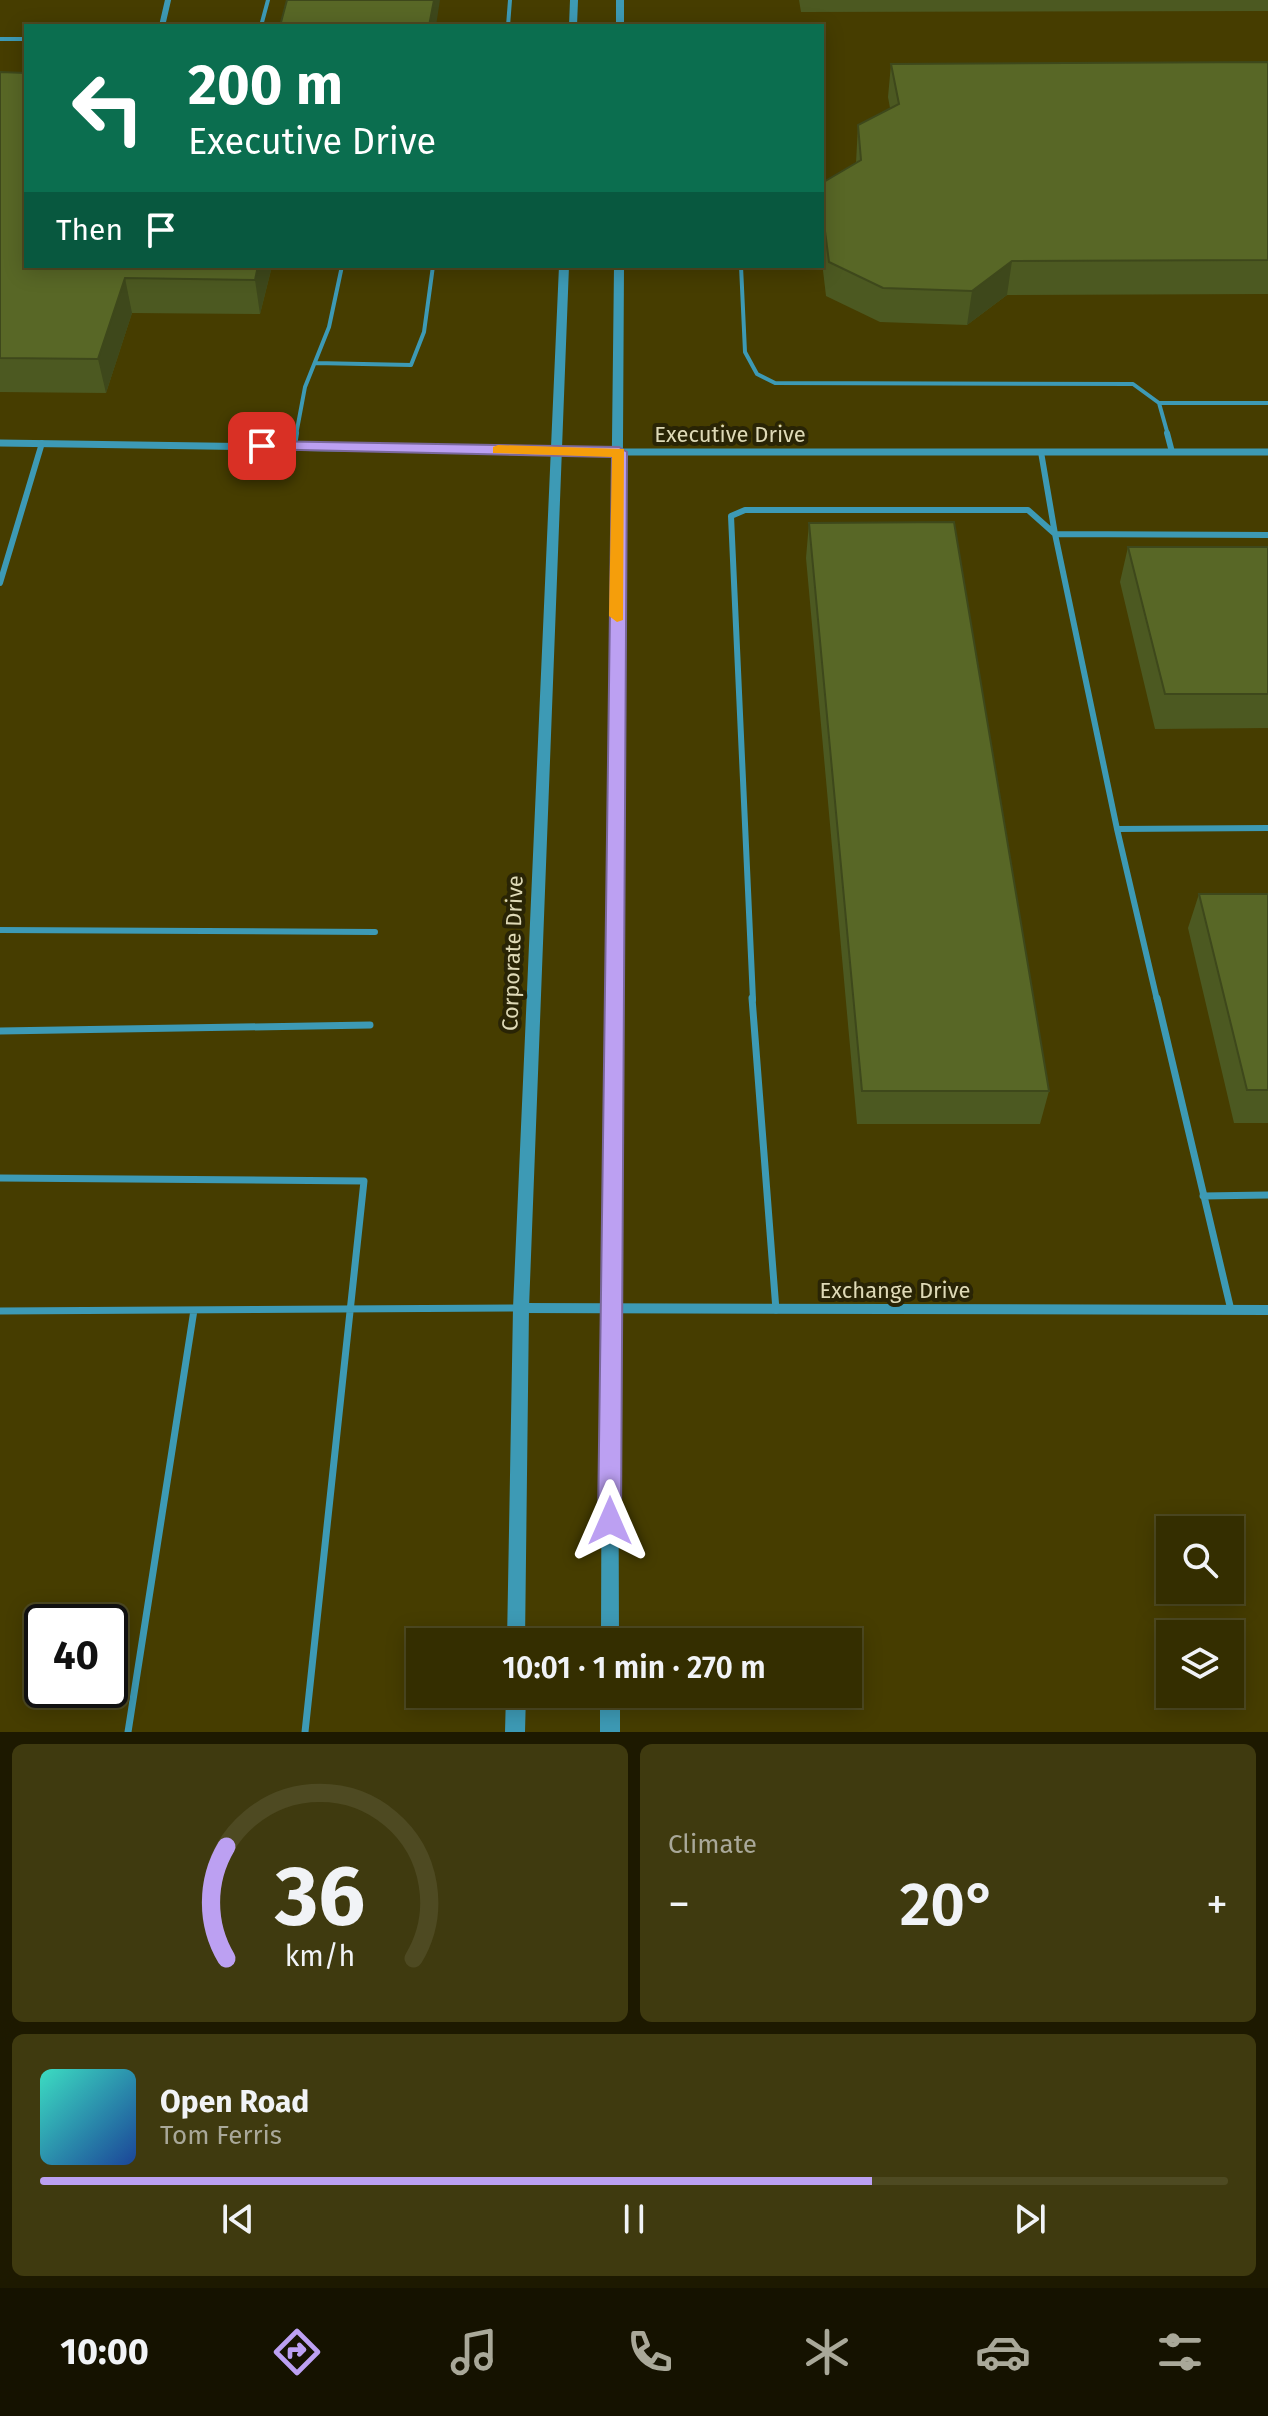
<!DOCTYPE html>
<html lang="en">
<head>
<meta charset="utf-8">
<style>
	:root { --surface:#342e00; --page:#3f3a0f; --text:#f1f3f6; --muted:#a9a899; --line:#4e4a22; --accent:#bca0f2 }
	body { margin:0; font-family:"Fira Sans",sans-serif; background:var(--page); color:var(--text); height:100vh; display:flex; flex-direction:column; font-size:30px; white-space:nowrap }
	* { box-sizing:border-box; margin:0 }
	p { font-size:26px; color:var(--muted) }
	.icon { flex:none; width:44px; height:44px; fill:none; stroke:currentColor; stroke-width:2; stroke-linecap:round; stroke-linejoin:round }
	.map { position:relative; height:1732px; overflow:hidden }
	.panel { display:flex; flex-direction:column; gap:12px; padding:12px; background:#1d1900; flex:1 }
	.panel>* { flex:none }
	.hud { position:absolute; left:24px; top:24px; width:800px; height:244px; border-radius:0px; box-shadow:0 4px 20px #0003,0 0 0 2px var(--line); background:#0b6e4f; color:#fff; overflow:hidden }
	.buttons { position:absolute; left:1156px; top:1516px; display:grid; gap:16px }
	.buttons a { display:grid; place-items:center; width:88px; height:88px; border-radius:0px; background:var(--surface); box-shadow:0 4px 20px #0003,0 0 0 2px var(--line); font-size:40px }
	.speed { position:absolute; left:24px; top:1604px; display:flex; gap:16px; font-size:40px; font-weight:700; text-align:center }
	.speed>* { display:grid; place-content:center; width:104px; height:104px; border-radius:50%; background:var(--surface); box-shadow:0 4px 20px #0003,0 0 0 2px var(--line); line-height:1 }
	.speed .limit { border:4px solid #111; border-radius:12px; background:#fff; color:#111 }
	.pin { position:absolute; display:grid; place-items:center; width:68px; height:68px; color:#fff; margin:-34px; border-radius:16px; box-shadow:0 4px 12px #0006 }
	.me { position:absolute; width:88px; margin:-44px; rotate:0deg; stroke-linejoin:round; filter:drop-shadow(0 0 6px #0008) }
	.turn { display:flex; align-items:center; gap:28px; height:168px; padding:0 32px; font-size:36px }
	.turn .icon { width:104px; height:104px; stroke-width:2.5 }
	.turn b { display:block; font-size:56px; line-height:68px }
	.then { display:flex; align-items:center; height:76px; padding:0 32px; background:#0003; gap:16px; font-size:30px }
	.big { font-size:60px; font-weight:600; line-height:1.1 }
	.panel .card { flex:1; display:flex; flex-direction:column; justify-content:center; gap:12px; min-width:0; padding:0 28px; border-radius:12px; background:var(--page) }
	.panel .dial { align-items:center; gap:0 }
	.dial svg { height:208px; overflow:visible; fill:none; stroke:var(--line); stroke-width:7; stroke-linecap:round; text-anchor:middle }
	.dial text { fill:var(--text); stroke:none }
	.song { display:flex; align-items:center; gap:24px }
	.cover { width:96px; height:96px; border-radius:12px; background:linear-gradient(135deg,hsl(170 70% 55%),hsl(220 70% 35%)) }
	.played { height:8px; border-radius:4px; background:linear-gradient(90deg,var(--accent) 70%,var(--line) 70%) }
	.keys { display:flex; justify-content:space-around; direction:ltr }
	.heat { display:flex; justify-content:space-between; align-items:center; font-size:44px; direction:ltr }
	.panel .tiles { flex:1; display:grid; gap:12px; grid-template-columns:1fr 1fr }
	.card:last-child { grid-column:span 2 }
	.trip { position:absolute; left:406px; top:1628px; width:456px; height:80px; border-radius:0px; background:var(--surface); box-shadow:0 4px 20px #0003,0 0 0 2px var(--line); font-weight:600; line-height:80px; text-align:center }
	.tabs { display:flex; height:128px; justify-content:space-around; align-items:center; background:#151200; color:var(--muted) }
	.tabs .icon { width:56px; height:56px }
	.tabs .on { color:var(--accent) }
	.tabs b { font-size:36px; color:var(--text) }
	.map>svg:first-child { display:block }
</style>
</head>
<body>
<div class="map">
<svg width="1268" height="1732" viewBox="0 0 1268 1732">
	<rect width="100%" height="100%" fill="#463d00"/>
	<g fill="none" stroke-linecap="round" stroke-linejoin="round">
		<path stroke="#3d9ab5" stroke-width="4" d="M261 26 268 0
			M508 26 510 0
			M0 39H26
			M741 266 745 352 757 374 775 383 1133 384 1159 403 1168 435
			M315 363 411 365 424 332 433 266
			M1159 403H1268
			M296 435 305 387 329 327 342 266"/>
		<path stroke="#3d9ab5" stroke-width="6" d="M1167 433 1172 452
			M294 446 296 433
			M1041 452 1055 534 1117 829 1268 828
			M0 583 42 443
			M1117 829 1157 1000
			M0 930 375 932
			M753 1000 731 516 745 510H1028L1055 534 1268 535"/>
		<path stroke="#3d9ab5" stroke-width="7" d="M752 998 776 1310
			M1157 998 1231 1310
			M0 1031 370 1025
			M0 1178 364 1181 305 1732
			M1203 1196 1268 1195
			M0 1311 517 1308
			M128 1732 194 1310"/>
		<path stroke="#3d9ab5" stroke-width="6" d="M162 26 168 0"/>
		<path stroke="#3d9ab5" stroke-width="7" d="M0 443 619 452H1268"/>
		<path stroke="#3d9ab5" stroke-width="10" d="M521 1308 1268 1310"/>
		<path fill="#3d9ab5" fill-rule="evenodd" d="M570 0H578L577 26H569Z
			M616 0H624V26H616Z
			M559 266H569L529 1308 525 1642H507L513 1308Z
			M614 266H624L618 1309 619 1642H601L602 1309Z
			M506 1694H526L525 1732H505Z
			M600 1694H620V1732H600Z"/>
	</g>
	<path fill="#4c5921" d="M799 0H1268V11L801 12Z
		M1268 62V294L1007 295 967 325 880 322 826 296 822 262V183L856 163 858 125 890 108 888 97 891 64Z
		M0 72 272 266 260 314 132 313 106 393 0 392Z
		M809 523 1049 1091 1040 1124H857L806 558Z
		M1128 547H1268V728L1155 729 1120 582Z
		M1199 894H1268V1123H1234L1188 928Z"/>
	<path fill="#3e481b" d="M434 0H440L436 26H429Z
		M1012 261 1007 295 967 325 972 291Z
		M258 266H272L260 314 255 280Z
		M125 278 132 313 106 393 98 359Z"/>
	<path fill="#586726" stroke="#3e481b" stroke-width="2" d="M287 0H434L429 26H280Z
		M1268 62V260L1012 261 972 291 883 288 829 262 822 208V183L861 160 858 125 899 104 891 64Z
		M0 72 26 73V266H258L255 280 125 278 98 359 0 358Z
		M954 522 1049 1091H862L809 523Z
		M1128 547H1268V694H1165Z
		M1199 894H1268V1090H1247Z"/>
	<path fill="#bca0f2" stroke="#7a689d" stroke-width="2" d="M262 441 619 447 627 452 621 1521 618 1529 610 1532 602 1529 598 1521 612 457 257 449V443Z"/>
	<path fill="#f59e0b" d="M498 445 624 449 623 620 617 622 609 616 612 457 493 453V447Z"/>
	<g text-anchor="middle" stroke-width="8" stroke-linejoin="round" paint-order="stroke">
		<g font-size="22" fill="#ded9b6" stroke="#292405">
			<text x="730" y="442">Executive Drive</text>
			<text transform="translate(512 953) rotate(-88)" y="8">Corporate Drive</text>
			<text x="895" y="1298">Exchange Drive</text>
		</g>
	</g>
</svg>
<div class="buttons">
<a><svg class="icon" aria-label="search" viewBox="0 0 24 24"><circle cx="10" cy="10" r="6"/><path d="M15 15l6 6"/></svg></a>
<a><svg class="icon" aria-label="layers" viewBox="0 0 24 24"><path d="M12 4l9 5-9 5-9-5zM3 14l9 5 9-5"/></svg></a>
</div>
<div class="speed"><div class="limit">40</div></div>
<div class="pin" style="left:262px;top:446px;background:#d93025"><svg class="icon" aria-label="arrive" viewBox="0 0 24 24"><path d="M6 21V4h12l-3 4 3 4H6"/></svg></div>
<svg class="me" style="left:610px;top:1521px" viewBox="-20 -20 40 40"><path d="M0-17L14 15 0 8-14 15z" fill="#bca0f2" stroke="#fff" stroke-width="4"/></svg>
<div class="trip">10:01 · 1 min · 270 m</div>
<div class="hud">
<div class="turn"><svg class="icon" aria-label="left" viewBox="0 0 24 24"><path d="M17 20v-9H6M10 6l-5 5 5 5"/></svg><div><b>200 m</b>Executive Drive</div></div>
<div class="then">Then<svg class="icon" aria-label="arrive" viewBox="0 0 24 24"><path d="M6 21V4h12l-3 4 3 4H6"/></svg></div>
</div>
</div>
<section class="panel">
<div class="tiles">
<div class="card dial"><svg viewBox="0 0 100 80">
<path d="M14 69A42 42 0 1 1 86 69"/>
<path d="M14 69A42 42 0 0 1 14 26" stroke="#bca0f2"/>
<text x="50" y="56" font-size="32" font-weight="700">36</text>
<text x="50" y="72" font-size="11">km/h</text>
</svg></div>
<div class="card"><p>Climate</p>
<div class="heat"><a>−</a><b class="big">20°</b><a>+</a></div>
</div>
<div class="card">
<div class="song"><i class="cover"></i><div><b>Open Road</b><p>Tom Ferris</p></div></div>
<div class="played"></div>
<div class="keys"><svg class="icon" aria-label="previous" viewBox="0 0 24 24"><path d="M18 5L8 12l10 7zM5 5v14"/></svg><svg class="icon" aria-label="pause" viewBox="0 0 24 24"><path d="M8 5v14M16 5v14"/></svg><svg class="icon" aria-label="next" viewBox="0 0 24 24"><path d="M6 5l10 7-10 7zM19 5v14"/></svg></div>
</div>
</div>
</section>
<nav class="tabs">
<b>10:00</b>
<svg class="icon on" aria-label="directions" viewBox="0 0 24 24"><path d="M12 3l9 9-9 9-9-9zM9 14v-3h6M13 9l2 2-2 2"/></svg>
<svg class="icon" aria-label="music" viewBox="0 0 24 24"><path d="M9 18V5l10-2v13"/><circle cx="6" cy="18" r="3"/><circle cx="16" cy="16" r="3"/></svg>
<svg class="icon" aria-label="phone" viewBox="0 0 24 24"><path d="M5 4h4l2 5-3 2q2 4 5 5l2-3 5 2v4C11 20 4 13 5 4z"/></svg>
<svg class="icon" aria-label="climate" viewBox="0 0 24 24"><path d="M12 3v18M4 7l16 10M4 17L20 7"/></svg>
<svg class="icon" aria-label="car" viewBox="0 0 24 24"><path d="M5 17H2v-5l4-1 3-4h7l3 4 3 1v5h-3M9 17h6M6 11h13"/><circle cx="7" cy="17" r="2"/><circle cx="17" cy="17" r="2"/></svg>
<svg class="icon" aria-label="filters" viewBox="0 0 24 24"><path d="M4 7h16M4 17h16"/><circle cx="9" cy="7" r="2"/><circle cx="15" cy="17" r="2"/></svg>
</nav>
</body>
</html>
